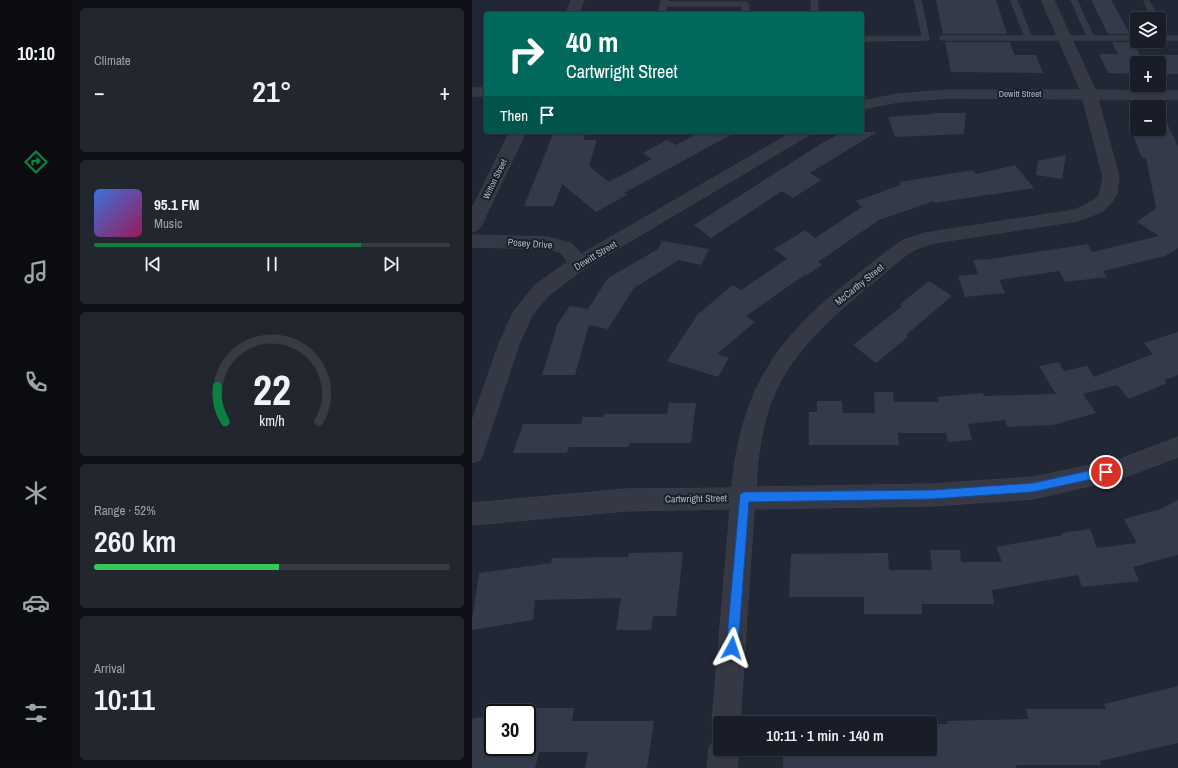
<!DOCTYPE html>
<html lang="en">
<head>
<meta charset="utf-8">
<style>
	:root { --surface:#191d27; --page:#22262f; --text:#f1f3f6; --muted:#9fa2a7; --line:#373b44; --accent:#0b8043 }
	body { margin:0; font-family:"Archivo Narrow",sans-serif; background:var(--page); color:var(--text); height:100vh; display:flex; flex-direction:column; font-size:15px; white-space:nowrap }
	* { box-sizing:border-box; margin:0 }
	p { font-size:13px; color:var(--muted) }
	.icon { flex:none; width:22px; height:22px; fill:none; stroke:currentColor; stroke-width:2; stroke-linecap:round; stroke-linejoin:round }
	.map { position:relative; flex:1; overflow:hidden }
	.sheet { display:flex; flex-direction:column; gap:8px; padding:8px; background:#0e1015; width:400px }
	.sheet>* { flex:none }
	.guide { position:absolute; left:12px; top:12px; width:380px; height:122px; border-radius:4px; box-shadow:0 1px 3px #0004,0 0 0 1px var(--line); background:#00695c; color:#fff; overflow:hidden }
	.controls { position:absolute; left:658px; top:12px; display:grid; gap:8px }
	.controls a { display:grid; place-items:center; width:36px; height:36px; border-radius:4px; background:var(--surface); box-shadow:0 1px 3px #0004,0 0 0 1px var(--line); font-size:20px }
	.speed { position:absolute; left:12px; top:704px; display:flex; gap:8px; font-size:20px; font-weight:700; text-align:center }
	.speed>* { display:grid; place-content:center; width:52px; height:52px; border-radius:50%; background:var(--surface); box-shadow:0 1px 3px #0004,0 0 0 1px var(--line); line-height:1 }
	.speed .limit { border:2px solid #111; border-radius:6px; background:#fff; color:#111 }
	.pin { position:absolute; display:grid; place-items:center; width:34px; height:34px; color:#fff; margin:-17px; border:2px solid #fff; border-radius:50%; box-shadow:0 1px 4px #0007 }
	.me { position:absolute; width:44px; margin:-22px; rotate:5deg; stroke-linejoin:round; filter:drop-shadow(0 0 3px #0008) }
	.turn { display:flex; align-items:center; gap:14px; height:84px; padding:0 16px; font-size:18px }
	.turn .icon { width:52px; height:52px; stroke-width:2.5 }
	.turn b { display:block; font-size:28px; line-height:34px }
	.then { display:flex; align-items:center; height:38px; padding:0 16px; background:#0003; gap:8px; font-size:15px }
	.big { font-size:30px; font-weight:600; line-height:1.1 }
	.sheet .tile { flex:1; display:flex; flex-direction:column; justify-content:center; gap:6px; min-width:0; padding:0 14px; border-radius:6px; background:var(--page) }
	.sheet .dial { align-items:center; gap:0 }
	.dial svg { height:104px; overflow:visible; fill:none; stroke:var(--line); stroke-width:7; stroke-linecap:round; text-anchor:middle }
	.dial text { fill:var(--text); stroke:none }
	.song { display:flex; align-items:center; gap:12px }
	.cover { width:48px; height:48px; border-radius:6px; background:linear-gradient(135deg,hsl(220 70% 55%),hsl(330 70% 35%)) }
	.played { height:4px; border-radius:2px; background:linear-gradient(90deg,var(--accent) 75%,var(--line) 75%) }
	.keys { display:flex; justify-content:space-around; direction:ltr }
	.heat { display:flex; justify-content:space-between; align-items:center; font-size:22px; direction:ltr }
	.charge { height:6px; border-radius:3px; background:linear-gradient(90deg,#34c759 52%,var(--line) 0) }
	.trip { position:absolute; left:241px; top:716px; width:224px; height:40px; border-radius:4px; background:var(--surface); box-shadow:0 1px 3px #0004,0 0 0 1px var(--line); font-weight:600; line-height:40px; text-align:center }
	main { display:flex; flex:1; min-height:0 }
	.tab-bar { display:flex; flex-direction:column; width:72px; justify-content:space-around; align-items:center; background:#0a0c10; color:var(--muted) }
	.tab-bar .icon { width:28px; height:28px }
	.tab-bar .current { color:var(--accent) }
	.tab-bar b { font-size:18px; color:var(--text) }
	.map>svg:first-child { display:block }
</style>
</head>
<body>
<main>
<nav class="tab-bar">
<b>10:10</b>
<svg class="icon current" aria-label="directions" viewBox="0 0 24 24"><path d="M12 3l9 9-9 9-9-9zM9 14v-3h6M13 9l2 2-2 2"/></svg>
<svg class="icon" aria-label="music" viewBox="0 0 24 24"><path d="M9 18V5l10-2v13"/><circle cx="6" cy="18" r="3"/><circle cx="16" cy="16" r="3"/></svg>
<svg class="icon" aria-label="phone" viewBox="0 0 24 24"><path d="M5 4h4l2 5-3 2q2 4 5 5l2-3 5 2v4C11 20 4 13 5 4z"/></svg>
<svg class="icon" aria-label="climate" viewBox="0 0 24 24"><path d="M12 3v18M4 7l16 10M4 17L20 7"/></svg>
<svg class="icon" aria-label="car" viewBox="0 0 24 24"><path d="M5 17H2v-5l4-1 3-4h7l3 4 3 1v5h-3M9 17h6M6 11h13"/><circle cx="7" cy="17" r="2"/><circle cx="17" cy="17" r="2"/></svg>
<svg class="icon" aria-label="filters" viewBox="0 0 24 24"><path d="M4 7h16M4 17h16"/><circle cx="9" cy="7" r="2"/><circle cx="15" cy="17" r="2"/></svg>
</nav>
<section class="sheet">
<div class="tile"><p>Climate</p>
<div class="heat"><a>−</a><b class="big">21°</b><a>+</a></div>
</div>
<div class="tile">
<div class="song"><i class="cover"></i><div><b>95.1 FM</b><p>Music</p></div></div>
<div class="played"></div>
<div class="keys"><svg class="icon" aria-label="previous" viewBox="0 0 24 24"><path d="M18 5L8 12l10 7zM5 5v14"/></svg><svg class="icon" aria-label="pause" viewBox="0 0 24 24"><path d="M8 5v14M16 5v14"/></svg><svg class="icon" aria-label="next" viewBox="0 0 24 24"><path d="M6 5l10 7-10 7zM19 5v14"/></svg></div>
</div>
<div class="tile dial"><svg viewBox="0 0 100 80">
<path d="M14 69A42 42 0 1 1 86 69"/>
<path d="M14 69A42 42 0 0 1 8 42" stroke="#0b8043"/>
<text x="50" y="56" font-size="32" font-weight="700">22</text>
<text x="50" y="72" font-size="11">km/h</text>
</svg></div>
<div class="tile"><p>Range · 52%</p><b class="big">260 km</b><div class="charge"></div></div>
<div class="tile"><p>Arrival</p><b class="big">10:11</b></div>
</section>
<div class="map">
<svg width="706" height="768" viewBox="0 0 706 768">
	<rect width="100%" height="100%" fill="#212734"/>
	<path fill="#333b4b" d="M464 0H524L535 34H471Z
		M619 0H639L658 34H636Z
		M473 42H538L542 55H564L571 73 479 72Z
		M640 42H661L668 55H706V74H687V63H665V74L636 73 627 54H646Z
		M460 113H494L492 134 423 137 416 117 460 114Z
		M656 123H665V129H687V123H695L706 146V248L693 256 631 271 635 277 593 282 587 271 527 280 533 293 493 297 486 276 506 274 501 260 519 259 616 244 620 252 687 236 665 222 684 208 674 158H670Z
		M82 132H114L111 140H125L117 166 137 182 180 159 171 153 195 140 204 145 228 132H264L152 193 155 195 124 212 90 184 82 206H52Z
		M371 132H405L338 173 349 180 321 198 310 191 239 238 222 225 350 143Z
		M594 155 590 179 564 175 566 161Z
		M543 165 562 188 462 203V201L407 220 346 262 350 265 335 275 334 274 274 316 283 322 245 354 257 358 246 377 195 361 226 314 261 285 269 290 315 259 302 249 333 230 343 238 390 207 384 201 429 185 428 182 501 170 504 174Z
		M190 241 237 249 229 265 207 260 162 288 136 329 117 325 103 375H70L86 323 98 306 116 309 136 278 186 249Z
		M457 281 480 296 434 335 436 337 404 363 381 345 430 306 428 304Z
		M706 332V375L693 380 695 383 657 399 645 385 611 394 624 413 581 425 535 427 533 420 496 424 500 440 476 442 474 433H426L427 445H337V412H345V401H370L371 413H403L402 392H421L422 402H467L465 397 511 393 512 396 584 394 567 366 587 362 592 371 615 366 622 377 681 354 672 343Z
		M197 403H224L219 443H158L157 447H97L95 453H41L51 424H109L111 417H131L132 414H195Z
		M706 500V555L661 567 667 581 610 587 606 575 520 590 522 604H450V614H392V597H317L319 554 416 553 417 570H460L458 550H488L489 562H530L524 547 591 535 590 533 618 529 625 548 665 543 652 519 689 509Z
		M211 552 204 616H181L179 630H144L149 598 63 600 61 620 0 630V620L7 573 79 563 80 558 156 557 157 553Z
		M706 686V743L628 761 629 765H544L545 768H311V749H458V724H475V721L556 719 554 709H634L632 704Z
		M55 708H102L100 721H182L175 768H113L116 752H67L63 768H0V719L20 715 17 747H55Z"/>
	<g fill="none" stroke-linecap="round" stroke-linejoin="round">
		<defs>
			<path id="service" d="M190 0H196V2H274L277 4 276 14H270L271 6H195L192 14H186Z
				M340 0H346L345 14H339Z
				M443 0H449L457 39 456 40 390 41V37H450Z
				M539 0H545L559 36H615L599 0H605L621 36H665V40H470L467 38 470 36H552Z
				M673 1H677L687 19H681L672 2Z
				M687 36H706V40H687Z"/>
			<path id="minor" d="M100 0H112L106 14H94Z
				M570 0H582L623 90 706 91V99H626L647 177 645 193 640 202 631 211 619 216 605 221 462 243C456 245 448 247 442 250 426 260 411 275 397 286 362 314 319 353 302 395 290 423 285 457 284 487L460 484 561 477 648 459 706 437V457L648 479 561 499 460 506 282 509 268 723H248V735L244 733 240 723 258 509 154 511 0 525V503L154 489 260 488C269 388 306 336 384 276 398 265 415 250 430 241 437 238 445 236 453 233L603 210 624 199 628 193 631 177 611 99 474 98 426 102 390 109V101L426 94 474 90H608Z
				M0 88H14V96H0Z
				M38 132H54L9 226 6 230 0 232V209Z
				M321 132H340L337 135 113 268 77 295 60 315 47 344 11 453 8 460 0 463V421L27 344 42 311 63 285 96 262 88 252 76 249 0 247V235L76 237 100 244 109 254Z
				M248 736V749H267L265 768H235L237 749 242 739Z"/>
		</defs>
		<use href="#service" stroke="#3e434f" stroke-width="1"/>
		<use href="#minor" stroke="#3e434f" stroke-width="1"/>
		<use href="#service" fill="#343945" fill-rule="evenodd"/>
		<use href="#minor" fill="#343945" fill-rule="evenodd"/>
	</g>
	<path fill="#1a73e8" stroke="#114b97" d="M634 467 637 469 638 472 637 475 634 476 561 492 460 499 277 502 266 648 264 652 260 654 256 652 254 648 268 494 272 492 460 490 561 483Z"/>
	<g text-anchor="middle" stroke-width="4" stroke-linejoin="round" paint-order="stroke">
		<g font-size="9" fill="#aeb4c2" stroke="#1a1f2a">
			<text x="548" y="97">Dewitt Street</text>
			<text transform="translate(23 179) rotate(-64)" y="3">Witton Street</text>
		</g>
		<g font-size="10" fill="#aeb4c2" stroke="#1a1f2a">
			<text transform="translate(58 243) rotate(4)" y="4">Posey Drive</text>
			<text transform="translate(123 255) rotate(-31)" y="4">Dewitt Street</text>
			<text transform="translate(387 284) rotate(-39)" y="4">McCarthy Street</text>
			<text transform="translate(224 498) rotate(-1)" y="4">Cartwright Street</text>
		</g>
	</g>
</svg>
<div class="controls">
<a><svg class="icon" aria-label="layers" viewBox="0 0 24 24"><path d="M12 4l9 5-9 5-9-5zM3 14l9 5 9-5"/></svg></a>
<a>+</a>
<a>−</a>
</div>
<div class="speed"><div class="limit">30</div></div>
<div class="pin" style="left:634px;top:472px;background:#d93025"><svg class="icon" aria-label="arrive" viewBox="0 0 24 24"><path d="M6 21V4h12l-3 4 3 4H6"/></svg></div>
<svg class="me" style="left:260px;top:648px" viewBox="-20 -20 40 40"><path d="M0-17L14 15 0 8-14 15z" fill="#1a73e8" stroke="#fff" stroke-width="4"/></svg>
<div class="trip">10:11 · 1 min · 140 m</div>
<div class="guide">
<div class="turn"><svg class="icon" aria-label="right" viewBox="0 0 24 24"><path d="M7 20v-9h11M14 6l5 5-5 5"/></svg><div><b>40 m</b>Cartwright Street</div></div>
<div class="then">Then<svg class="icon" aria-label="arrive" viewBox="0 0 24 24"><path d="M6 21V4h12l-3 4 3 4H6"/></svg></div>
</div>
</div>
</main>
</body>
</html>
